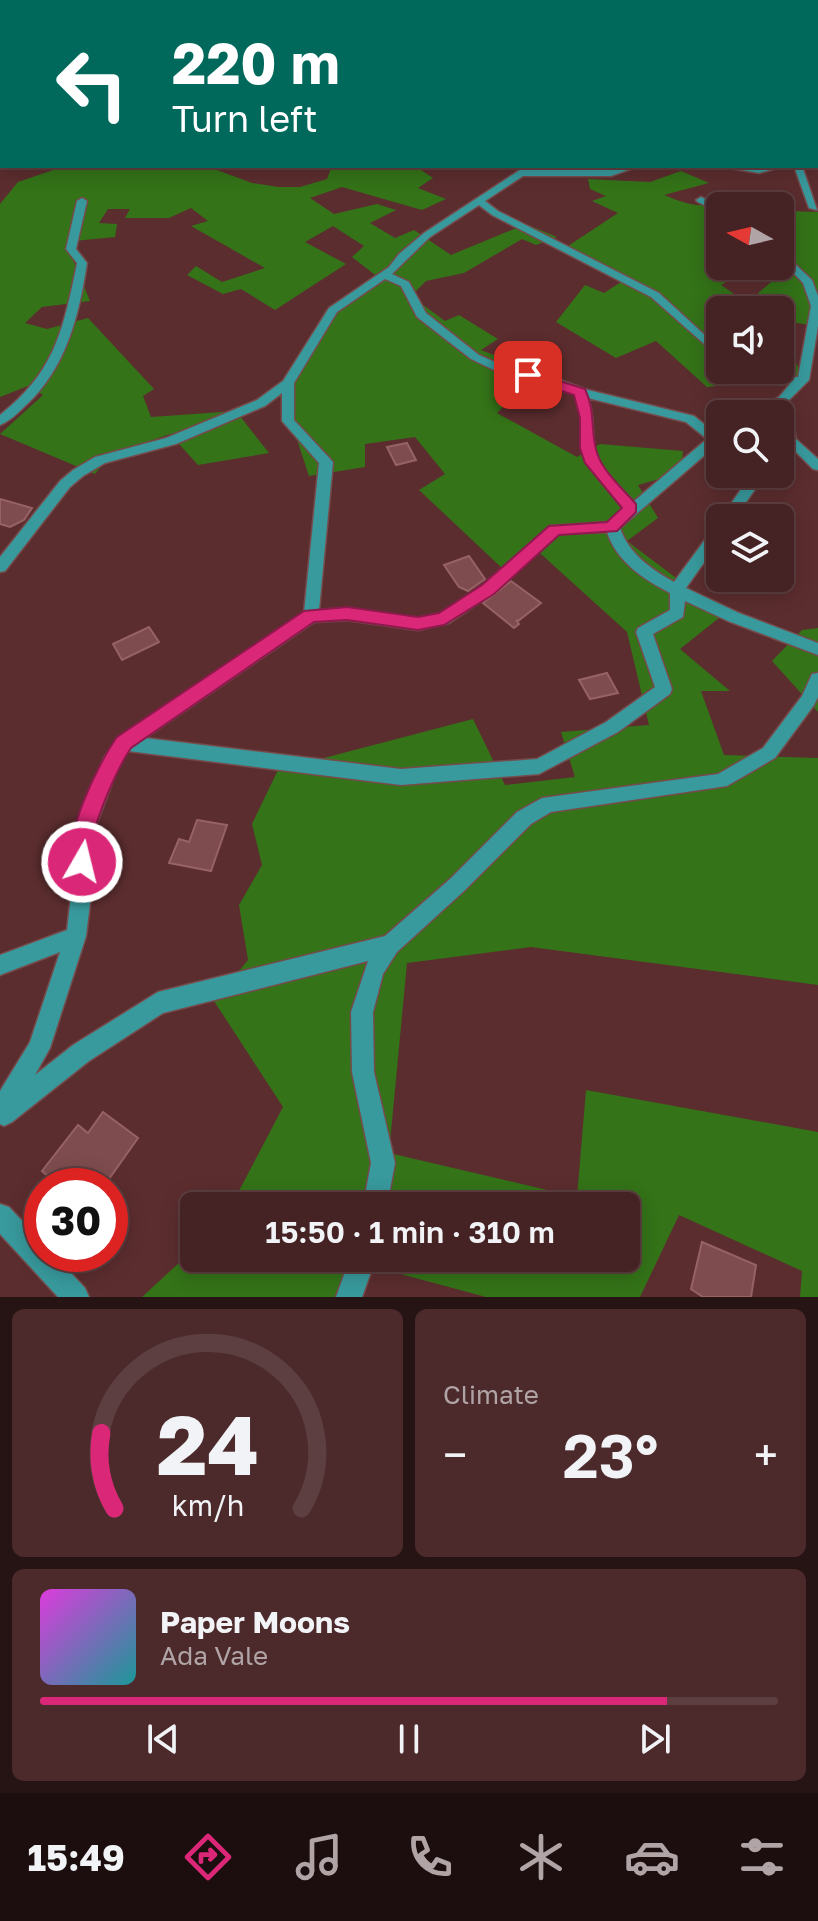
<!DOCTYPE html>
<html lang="en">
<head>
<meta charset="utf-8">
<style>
	:root { --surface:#452223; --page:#4c2a2b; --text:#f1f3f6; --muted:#b0a4a6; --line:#5d3f41; --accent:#db2777 }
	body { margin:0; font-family:"Golos Text",sans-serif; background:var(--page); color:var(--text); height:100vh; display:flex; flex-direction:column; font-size:30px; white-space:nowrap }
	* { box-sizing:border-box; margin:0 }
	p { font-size:26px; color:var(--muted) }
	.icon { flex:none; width:44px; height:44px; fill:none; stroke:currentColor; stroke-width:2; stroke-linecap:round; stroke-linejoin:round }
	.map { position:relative; height:1297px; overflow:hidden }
	.sheet { display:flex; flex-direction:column; gap:12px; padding:12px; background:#261313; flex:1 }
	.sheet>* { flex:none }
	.top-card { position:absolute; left:0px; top:0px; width:818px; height:168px; box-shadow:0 4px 20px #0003,0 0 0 2px var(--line); background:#00695c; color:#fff; overflow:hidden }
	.needle { width:52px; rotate:278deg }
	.buttons { position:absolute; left:706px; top:192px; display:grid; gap:16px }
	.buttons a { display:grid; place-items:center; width:88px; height:88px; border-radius:12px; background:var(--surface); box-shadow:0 4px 20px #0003,0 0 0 2px var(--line); font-size:40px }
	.speed { position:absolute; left:24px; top:1168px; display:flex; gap:16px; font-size:40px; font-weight:700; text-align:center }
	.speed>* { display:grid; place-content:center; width:104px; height:104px; border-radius:50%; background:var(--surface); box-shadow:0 4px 20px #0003,0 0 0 2px var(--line); line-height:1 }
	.speed .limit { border:12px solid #d22; background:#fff; color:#111 }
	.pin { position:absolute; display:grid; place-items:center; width:68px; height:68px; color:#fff; margin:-34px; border-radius:16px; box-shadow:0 4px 12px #0006 }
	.me { position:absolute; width:88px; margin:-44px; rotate:8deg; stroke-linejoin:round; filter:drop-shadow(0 0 6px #0008) }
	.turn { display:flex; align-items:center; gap:28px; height:168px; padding:0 40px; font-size:36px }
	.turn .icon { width:104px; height:104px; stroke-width:2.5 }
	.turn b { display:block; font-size:56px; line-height:68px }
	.big { font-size:60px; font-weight:600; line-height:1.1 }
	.sheet .tile { flex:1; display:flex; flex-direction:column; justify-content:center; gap:12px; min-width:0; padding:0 28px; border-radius:12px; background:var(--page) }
	.sheet .dial { align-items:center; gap:0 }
	.dial svg { height:208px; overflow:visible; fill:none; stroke:var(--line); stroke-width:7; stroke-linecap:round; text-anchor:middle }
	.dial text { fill:var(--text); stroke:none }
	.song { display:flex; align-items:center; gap:24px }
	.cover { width:96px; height:96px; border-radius:12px; background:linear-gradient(135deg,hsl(300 70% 55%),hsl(180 70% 35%)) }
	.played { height:8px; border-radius:4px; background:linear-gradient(90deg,var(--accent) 85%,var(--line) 85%) }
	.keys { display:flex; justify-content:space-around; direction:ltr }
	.heat { display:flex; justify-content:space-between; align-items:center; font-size:44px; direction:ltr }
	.sheet .tiles { flex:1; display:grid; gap:12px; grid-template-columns:1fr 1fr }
	.tile:last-child { grid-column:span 2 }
	.trip { position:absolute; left:180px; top:1192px; width:460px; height:80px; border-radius:12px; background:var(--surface); box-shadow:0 4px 20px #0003,0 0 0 2px var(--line); font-weight:600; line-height:80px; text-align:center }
	.menu { display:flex; height:128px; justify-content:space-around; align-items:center; background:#1c0e0e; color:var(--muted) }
	.menu .icon { width:56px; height:56px }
	.menu .active { color:var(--accent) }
	.menu b { font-size:36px; color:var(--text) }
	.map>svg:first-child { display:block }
</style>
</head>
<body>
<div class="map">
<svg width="818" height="1297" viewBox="0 0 818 1297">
	<rect width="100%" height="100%" fill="#5c2d2f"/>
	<path fill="#347318" d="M65 166H206L252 183 279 187H300L327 179 332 166H415L433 178 418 188 446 199 422 210 342 187 310 198 334 214 377 204 396 210 370 223 395 238 414 230 451 255 526 224 557 237 536 245 522 239 464 273 426 281 411 296 445 321 459 315 498 339 481 350 538 372 497 413 577 457 600 444 683 451 681 473 638 485 658 518 627 541 724 614 680 649 730 691H701L724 755 818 758V985L531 947 407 963 389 1153 577 1197 586 1090 818 1132V1297H800L802 1271 679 1215 640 1297H486L356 1262 346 1297H142L194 1249V1258H626V1206H231L283 1107 214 1001 248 960 239 905 262 865 252 824 278 770 473 719 505 785 575 777 561 732 649 725 627 632 531 545 503 569 419 490 445 474 415 437 365 444V467L309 476 284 400 325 311 379 278 352 257 364 246 333 226 305 242 346 264 275 310 241 289 223 294 187 275 196 266 222 282 265 268 191 226 208 221 191 208 169 218H125L130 209H108L99 223 117 224 115 237 74 241 73 260 90 301 42 307 25 323 47 329 88 318 154 389 143 396 151 417 236 411 269 453 198 465 170 434 110 455 95 474 0 434 43 395 28 386 0 397V204L18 182Z
		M681 171 709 183 664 195C691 206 711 213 735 190H776L789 211 818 212V326L790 322 758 293 776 278 762 266H780V249L784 247 780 242V206H720V264L717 265 736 276 721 285 747 303 734 310H720V370H780V329H784L801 376 707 387 656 341 616 358 556 322 585 285 604 293 629 277 568 246 618 213 592 201 606 196 590 189 588 179 650 182Z
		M818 628V712L772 661 802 630Z"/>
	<path fill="#7e4c4e" stroke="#966263" stroke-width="2" d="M407 443 416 460 396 465 387 447Z
		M0 499 32 508 24 520 10 527 0 524Z
		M469 556 485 579 468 591 459 587 444 565Z
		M511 581 541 603 518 621 516 620 519 624 514 628 483 603Z
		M149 627 159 642 122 660 113 644Z
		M607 673 618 693 590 699 579 680Z
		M197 820 227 825 211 871 169 863 179 839 189 842Z
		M103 1112 138 1138 104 1186H59L42 1171 78 1125 88 1133Z
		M702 1242 756 1265 751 1297H703L691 1289Z"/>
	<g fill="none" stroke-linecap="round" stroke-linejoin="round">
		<defs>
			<path id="minor" d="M483 0H489L490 2H484Z
				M816 15H818V19H816Z
				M0 59H2L0 65Z
				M0 80H2V85H0Z
				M816 83H818V87H816Z
				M816 125H818V129H816Z
				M816 160H818V166H816Z
				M526 166H536L531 170H611L626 166H639L611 176H523L485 201 498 211 659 293 720 349V358L651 297 492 215 479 205 430 237 392 274 409 282 426 313 479 355 502 365 550 376 584 389 694 416 715 433 720 431V442L620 528C629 554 651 569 674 582L715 526 720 524V540L686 588 739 613 818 643V655L728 621 685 601 683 617 653 634 672 689 670 694 618 732 539 774 401 785 128 751 120 762 91 838 92 887 86 936 50 1048 35 1075 73 1045 158 992 385 936 450 879 517 812 542 798 718 774 763 748 802 696 812 674 818 673V697L814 705 775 758 727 786 551 812 531 824 464 891 397 952 383 974 373 1012 374 1072 395 1163 387 1206H363L371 1163 352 1072 351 1012 368 961 163 1013 89 1061 12 1122 4 1126 0 1124V1091L30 1042 60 952 0 975V955L67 930 72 887 73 838 104 758 118 738 304 613 319 463 282 421V393L265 406 176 444 105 463 83 476 70 487 5 571 0 572V557L60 481 73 470 95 457 166 438 257 400 283 381 329 308 389 267 399 254 424 233ZM385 279 401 286 417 317 471 359 494 370 542 382 575 394 582 418V448L586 463 624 509 609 522 550 526 483 585 440 614 418 618 347 608 319 610 333 462 294 420V383L337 312ZM588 398 686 422 707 439 633 502C620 486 599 469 595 449 591 430 595 419 588 398ZM607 532C616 561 643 579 670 593V610L638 628 636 632 655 687 606 722 537 759 401 769 145 738 314 622 347 620 418 630 449 623 493 593 559 534Z
				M718 166H784L759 173Z
				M794 166H802L817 210 809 208Z
				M701 197 720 206V213L698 202 696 200Z
				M82 198 87 201 76 249 87 263C79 316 66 369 25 406 18 413 10 421 0 425V415C52 374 62 335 75 273L77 263 66 249 77 201Z
				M780 250 812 280 818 296V326L809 380 789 400 796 439 818 459V470L813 469 784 440 778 408 766 414H751L779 397 790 384 746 383 730 370H743L749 376 798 377 811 306 803 283 780 259Z
				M738 474H752L758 485 735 518H721L744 485Z
				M0 1204 9 1207 42 1242V1254H53L85 1288 89 1297H58L0 1234Z
				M350 1258H376L362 1297H336Z"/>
		</defs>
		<use href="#minor" stroke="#764b4c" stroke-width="3"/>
		<use href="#minor" fill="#389a9d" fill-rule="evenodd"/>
	</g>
	<path fill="#db2777" stroke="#8e194d" stroke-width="2" d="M528 371 585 389C596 412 590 431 597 453 603 472 623 489 636 504V512L617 531 559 535 494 594 444 625 418 630 347 620 314 622 131 748C118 767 97 815 93 838 90 849 94 859 89 870L82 872 74 870C60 840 99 762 117 737L304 611 347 607 418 617 439 613 482 585 549 526 607 522 622 508 585 463 580 448V418L574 395 523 378 521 375Z"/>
</svg>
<div class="buttons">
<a><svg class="needle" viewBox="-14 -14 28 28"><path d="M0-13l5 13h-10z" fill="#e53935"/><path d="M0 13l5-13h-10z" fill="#b0a4a6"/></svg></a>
<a><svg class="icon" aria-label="sound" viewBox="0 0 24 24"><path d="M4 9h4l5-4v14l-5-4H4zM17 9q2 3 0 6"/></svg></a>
<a><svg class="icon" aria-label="search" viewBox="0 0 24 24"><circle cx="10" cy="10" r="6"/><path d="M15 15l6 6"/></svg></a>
<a><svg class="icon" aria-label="layers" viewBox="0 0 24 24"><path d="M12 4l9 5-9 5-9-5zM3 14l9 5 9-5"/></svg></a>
</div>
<div class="speed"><div class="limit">30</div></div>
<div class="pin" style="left:528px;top:375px;background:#d93025"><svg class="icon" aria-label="arrive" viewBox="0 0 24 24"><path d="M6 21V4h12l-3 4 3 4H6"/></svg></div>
<svg class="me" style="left:82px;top:862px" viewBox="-20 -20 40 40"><circle r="17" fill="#db2777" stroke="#fff" stroke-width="3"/><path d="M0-11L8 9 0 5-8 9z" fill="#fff"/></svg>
<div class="trip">15:50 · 1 min · 310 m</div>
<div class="top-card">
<div class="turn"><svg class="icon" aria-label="left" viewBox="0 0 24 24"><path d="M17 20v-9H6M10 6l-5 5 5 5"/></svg><div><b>220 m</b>Turn left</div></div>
</div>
</div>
<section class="sheet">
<div class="tiles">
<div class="tile dial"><svg viewBox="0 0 100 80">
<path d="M14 69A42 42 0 1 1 86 69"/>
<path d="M14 69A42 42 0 0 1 9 40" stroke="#db2777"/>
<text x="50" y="56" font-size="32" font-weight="700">24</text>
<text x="50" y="72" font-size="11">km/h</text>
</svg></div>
<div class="tile"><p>Climate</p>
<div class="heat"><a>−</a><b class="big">23°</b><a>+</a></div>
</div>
<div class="tile">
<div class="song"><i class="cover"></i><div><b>Paper Moons</b><p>Ada Vale</p></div></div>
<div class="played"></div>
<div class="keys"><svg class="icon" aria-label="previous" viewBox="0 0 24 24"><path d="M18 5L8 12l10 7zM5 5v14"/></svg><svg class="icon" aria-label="pause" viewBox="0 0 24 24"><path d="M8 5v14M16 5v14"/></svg><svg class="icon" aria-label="next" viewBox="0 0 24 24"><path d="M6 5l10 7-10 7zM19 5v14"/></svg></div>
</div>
</div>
</section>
<nav class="menu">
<b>15:49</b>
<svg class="icon active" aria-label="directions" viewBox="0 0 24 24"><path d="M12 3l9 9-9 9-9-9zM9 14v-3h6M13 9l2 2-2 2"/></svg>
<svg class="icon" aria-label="music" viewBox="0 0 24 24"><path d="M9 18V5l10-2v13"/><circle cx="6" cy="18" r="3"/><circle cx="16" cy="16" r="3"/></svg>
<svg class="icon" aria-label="phone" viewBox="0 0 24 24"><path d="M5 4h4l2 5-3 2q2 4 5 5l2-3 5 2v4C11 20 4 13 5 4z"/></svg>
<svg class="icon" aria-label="climate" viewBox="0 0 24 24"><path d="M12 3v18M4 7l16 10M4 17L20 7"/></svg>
<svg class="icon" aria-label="car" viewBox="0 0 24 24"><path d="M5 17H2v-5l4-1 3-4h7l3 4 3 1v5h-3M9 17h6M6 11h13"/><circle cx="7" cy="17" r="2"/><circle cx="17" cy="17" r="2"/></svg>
<svg class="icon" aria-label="filters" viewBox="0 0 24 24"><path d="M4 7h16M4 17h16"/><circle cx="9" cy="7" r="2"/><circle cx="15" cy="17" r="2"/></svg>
</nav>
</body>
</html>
